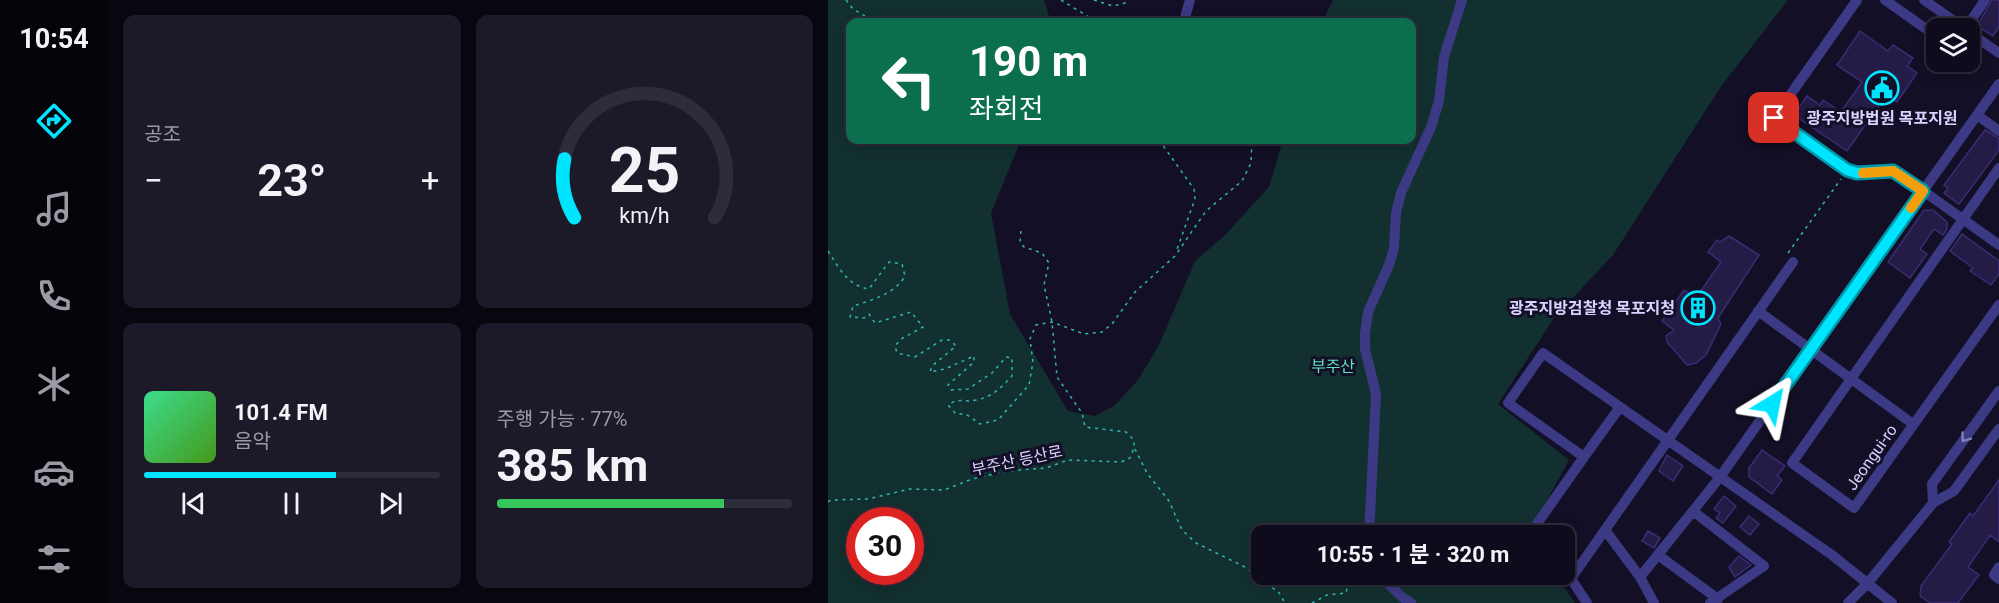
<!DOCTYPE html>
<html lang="ko">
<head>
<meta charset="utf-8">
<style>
	:root { --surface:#0e0b1c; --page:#1c1929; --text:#f1f3f6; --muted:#9b9ba3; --line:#2e2b3b; --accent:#00e5ff }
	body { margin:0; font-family:Roboto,"Noto Sans KR",sans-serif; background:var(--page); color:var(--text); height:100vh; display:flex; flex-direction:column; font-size:22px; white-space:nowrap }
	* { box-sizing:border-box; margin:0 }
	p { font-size:20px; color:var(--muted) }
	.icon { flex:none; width:33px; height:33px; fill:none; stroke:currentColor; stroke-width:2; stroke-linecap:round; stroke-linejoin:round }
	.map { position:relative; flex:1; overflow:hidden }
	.panel { display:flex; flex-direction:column; gap:15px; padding:15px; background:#08060f; width:720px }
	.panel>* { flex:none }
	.top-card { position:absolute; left:18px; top:18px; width:570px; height:126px; border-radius:12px; box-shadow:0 3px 15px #0003,0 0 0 2px var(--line); background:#0b6e4f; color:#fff; overflow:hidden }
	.controls { position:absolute; left:1098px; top:18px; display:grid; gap:12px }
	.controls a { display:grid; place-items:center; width:54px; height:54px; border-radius:12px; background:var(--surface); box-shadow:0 3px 15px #0003,0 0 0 2px var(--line); font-size:30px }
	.speed { position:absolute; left:18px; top:507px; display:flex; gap:12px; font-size:30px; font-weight:700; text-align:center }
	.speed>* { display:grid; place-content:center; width:78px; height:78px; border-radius:50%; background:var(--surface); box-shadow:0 3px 15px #0003,0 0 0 2px var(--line); line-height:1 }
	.speed .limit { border:9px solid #d22; background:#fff; color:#111 }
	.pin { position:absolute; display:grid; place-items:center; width:51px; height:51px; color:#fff; margin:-26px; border-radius:12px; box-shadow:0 3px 9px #0006 }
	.me { position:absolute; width:66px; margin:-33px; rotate:35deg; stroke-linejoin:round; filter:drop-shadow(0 0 4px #0008) }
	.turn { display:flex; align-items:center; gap:21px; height:126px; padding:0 24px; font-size:27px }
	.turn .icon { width:78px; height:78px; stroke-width:2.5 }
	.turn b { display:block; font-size:42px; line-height:51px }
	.big { font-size:45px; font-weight:700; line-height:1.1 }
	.panel .widget { flex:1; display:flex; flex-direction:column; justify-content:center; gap:9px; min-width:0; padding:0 21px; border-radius:12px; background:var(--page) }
	.panel .dial { align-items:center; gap:0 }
	.dial svg { height:156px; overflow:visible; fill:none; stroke:var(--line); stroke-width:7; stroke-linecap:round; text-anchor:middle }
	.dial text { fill:var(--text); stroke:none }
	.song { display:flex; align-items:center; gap:18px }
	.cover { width:72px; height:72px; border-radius:9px; background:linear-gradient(135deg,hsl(150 70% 55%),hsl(100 70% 35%)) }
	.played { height:6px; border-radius:3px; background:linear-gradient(90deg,var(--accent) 65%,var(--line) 65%) }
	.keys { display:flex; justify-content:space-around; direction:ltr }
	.heat { display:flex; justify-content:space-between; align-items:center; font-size:33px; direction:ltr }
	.charge { height:9px; border-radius:4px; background:linear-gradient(90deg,#34c759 77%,var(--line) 0) }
	.panel .tiles { flex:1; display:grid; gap:15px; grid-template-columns:repeat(2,1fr) }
	.trip { position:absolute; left:423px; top:525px; width:324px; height:60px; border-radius:12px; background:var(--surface); box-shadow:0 3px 15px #0003,0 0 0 2px var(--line); font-weight:700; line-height:60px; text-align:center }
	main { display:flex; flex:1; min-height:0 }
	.tab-bar { display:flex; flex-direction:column; width:108px; justify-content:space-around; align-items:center; background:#06040b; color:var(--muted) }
	.tab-bar .icon { width:42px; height:42px }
	.tab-bar .selected { color:var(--accent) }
	.tab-bar b { font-size:27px; color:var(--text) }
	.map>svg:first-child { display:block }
</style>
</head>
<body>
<main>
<nav class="tab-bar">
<b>10:54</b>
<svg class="icon selected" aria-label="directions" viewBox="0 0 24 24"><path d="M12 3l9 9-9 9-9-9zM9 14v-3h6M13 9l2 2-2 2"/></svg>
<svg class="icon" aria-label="music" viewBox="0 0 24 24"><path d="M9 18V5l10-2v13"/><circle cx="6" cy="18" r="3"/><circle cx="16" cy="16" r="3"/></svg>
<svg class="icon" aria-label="phone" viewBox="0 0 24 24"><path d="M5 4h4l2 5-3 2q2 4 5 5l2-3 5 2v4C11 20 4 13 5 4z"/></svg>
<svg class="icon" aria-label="climate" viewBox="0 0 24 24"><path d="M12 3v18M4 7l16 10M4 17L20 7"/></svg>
<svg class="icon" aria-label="car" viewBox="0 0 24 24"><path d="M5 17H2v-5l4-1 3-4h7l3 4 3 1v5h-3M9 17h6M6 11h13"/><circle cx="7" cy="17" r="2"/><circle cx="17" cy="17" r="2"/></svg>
<svg class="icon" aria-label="filters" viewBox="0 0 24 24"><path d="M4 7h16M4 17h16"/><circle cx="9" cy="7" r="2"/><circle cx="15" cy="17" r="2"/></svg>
</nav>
<section class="panel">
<div class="tiles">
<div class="widget"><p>공조</p>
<div class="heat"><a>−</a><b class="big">23°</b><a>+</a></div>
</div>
<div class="widget dial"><svg viewBox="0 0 100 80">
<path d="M14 69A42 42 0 1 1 86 69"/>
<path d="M14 69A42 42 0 0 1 9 39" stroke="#00e5ff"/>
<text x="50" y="56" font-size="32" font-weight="700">25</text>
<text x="50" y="72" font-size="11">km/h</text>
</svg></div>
<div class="widget">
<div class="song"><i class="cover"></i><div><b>101.4 FM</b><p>음악</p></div></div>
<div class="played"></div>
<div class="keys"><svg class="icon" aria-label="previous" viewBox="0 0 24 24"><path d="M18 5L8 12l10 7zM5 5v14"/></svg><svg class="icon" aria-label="pause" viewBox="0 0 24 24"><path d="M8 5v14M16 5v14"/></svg><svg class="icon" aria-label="next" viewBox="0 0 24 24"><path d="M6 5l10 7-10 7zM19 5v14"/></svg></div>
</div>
<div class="widget"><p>주행 가능 · 77%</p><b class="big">385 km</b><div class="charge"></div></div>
</div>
</section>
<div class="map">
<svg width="1171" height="603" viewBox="0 0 1171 603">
	<rect width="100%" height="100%" fill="#130f26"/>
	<path fill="#12302f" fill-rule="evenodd" d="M0 0H216L223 22H22V140H193L163 213 182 314 240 411 267 416 286 406 310 380 331 345 367 261 396 236 441 187 455 140H584V22H494L505 0H960L894 85 785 255 726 318 670 404 741 460 701 533 703 535 434 536V574L728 575 747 603H0ZM32 520H82V572H32Z"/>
	<path fill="#241b47" stroke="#3b2d73" stroke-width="1.5" d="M1164 0H1171V27L1165 36 1149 26Z
		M1032 31 1060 51 1065 45 1085 58 1079 66 1089 73 1069 102 1058 95 1019 151 966 115 979 96 992 105 995 100 1013 112 1034 82 1009 65Z
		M1157 130 1171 138V150L1131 204 1116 193 1120 188 1116 185Z
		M1096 210H1105L1119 222V229L1115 235 1106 229 1092 249 1099 254 1082 278 1060 262Z
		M1134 234 1171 261V274L1163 285 1142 271 1145 268 1122 251Z
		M901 236 931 255 890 318 893 324 878 355 868 363 859 365 839 342 838 336 846 330 834 321 856 290 868 298 893 262 880 252 889 240 892 242Z
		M934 450 957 466 949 476 954 480 944 494 921 477V468Z
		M839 455 855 466 845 481 831 471Z
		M1171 480V542L1162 535 1140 567 1151 575 1130 603H1102L1092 596 1093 586 1124 544 1121 542 1142 513 1145 516Z
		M896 496 908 506 895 523 888 518 892 513 886 509Z
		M921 516 931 524 922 535 912 527Z
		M820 531 832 538 826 548 814 541Z
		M911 556 923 565 907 577 901 567Z"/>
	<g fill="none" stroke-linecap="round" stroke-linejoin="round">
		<path stroke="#2fb8b0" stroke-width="1.5" stroke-dasharray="3 4.5" stroke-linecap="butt" d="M18 0 25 9 47 22
			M233 0 269 22
			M266 0 285 6 297 3 299 0
			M49 22 56 18 63 22
			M331 140 366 189 367 199 348 252
			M0 251C11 268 20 286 41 289L61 262 74 264 77 276C67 294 44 300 25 306L22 317 36 318 41 314 47 323 83 312 95 327 73 339 67 346 69 353 87 357 114 340H122L128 346 104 366 102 372 117 369 146 356V362L120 385 123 390 140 389 164 373 178 357 184 358V376C173 388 164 397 148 400 136 403 131 397 120 405L128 414H138L152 424 170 420 201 385 205 362 202 339 208 325 224 322 256 334 274 332 284 324 307 292 347 256 378 211 414 181 423 163 424 140
			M960 253 1013 179
			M307 449 319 473 341 501 354 530 368 543 419 568 432 581 450 591 457 603
			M0 502 3 500 40 499 82 489 116 490 144 479 179 471 218 468 240 460 293 462 302 458 306 448V440L298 432 257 427 254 413 229 377 224 322 216 285 221 263 214 253 196 247 192 242 193 230
			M484 603 499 595 518 593 522 574"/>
		<path stroke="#3d3a85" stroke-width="10" d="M1029 0 946 118 1024 173 1057 170 1070 173 1171 245
			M1057 0 1108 36
			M1096 0 1136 28
			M356 21 362 0
			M1138 28 1157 0
			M1142 33 1171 53
			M1149 115 1171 131
			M1171 168 964 463 1026 508 1171 305
			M930 311 1085 424
			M756 457 792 407
			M1105 503 1104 484 1171 391
			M777 530 812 577 826 603
			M541 536 548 394 537 349V333L540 312 561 265 566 248 568 213 573 193 603 127 611 101 616 57 634 0
			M711 536 706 528 756 457 680 403 715 353 1004 555 1064 603
			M830 555 890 599
			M1171 567 1166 575 1171 579
			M736 568 759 603
			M550 574 574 597 583 603
			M744 577 965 262
			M812 577 865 511
			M882 603 936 566 865 511 892 477 1171 84
			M1020 603 1039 584 1105 503 1126 491 1171 429"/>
	</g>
	<defs><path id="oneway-chevron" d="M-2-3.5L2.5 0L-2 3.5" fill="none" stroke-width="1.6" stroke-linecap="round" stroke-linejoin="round" transform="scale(1.5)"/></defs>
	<use stroke="#837fbc" href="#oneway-chevron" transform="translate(1137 438) rotate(126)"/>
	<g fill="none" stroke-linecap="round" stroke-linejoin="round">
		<defs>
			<path id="route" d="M944 404 1095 191 1065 171 1029 173 1019 170 946 118"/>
		</defs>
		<use href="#route" stroke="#0095a6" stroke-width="15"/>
		<use href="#route" stroke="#00e5ff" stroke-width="10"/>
		<path stroke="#f59e0b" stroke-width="10" d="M1035 173 1065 171 1095 191 1083 208"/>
	</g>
	<defs>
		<symbol id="civic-ring" viewBox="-11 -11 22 22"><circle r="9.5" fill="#130f26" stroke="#00e5ff" stroke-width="1.5"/><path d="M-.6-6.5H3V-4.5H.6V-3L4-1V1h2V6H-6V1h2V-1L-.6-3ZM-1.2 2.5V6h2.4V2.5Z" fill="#00e5ff"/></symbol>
		<symbol id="building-ring" viewBox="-11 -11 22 22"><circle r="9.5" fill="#130f26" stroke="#00e5ff" stroke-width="1.5"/><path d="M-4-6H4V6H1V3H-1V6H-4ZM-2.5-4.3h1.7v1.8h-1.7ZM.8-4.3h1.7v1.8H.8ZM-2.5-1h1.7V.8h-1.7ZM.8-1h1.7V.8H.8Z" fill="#00e5ff"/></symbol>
	</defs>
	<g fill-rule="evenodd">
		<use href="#civic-ring" x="1035" y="69" width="38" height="38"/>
		<use href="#building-ring" x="851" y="289" width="38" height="38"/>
	</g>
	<g text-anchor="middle" stroke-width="6" stroke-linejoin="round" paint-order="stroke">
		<g font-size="16" font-weight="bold" fill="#d9d4ff" stroke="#130f26">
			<text x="1054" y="124">광주지방법원 목포지원</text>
			<text x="847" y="314" text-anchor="end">광주지방검찰청 목포지청</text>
		</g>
		<g font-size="16" fill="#5fe0c0" stroke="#130f26">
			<text x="505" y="372">부주산</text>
		</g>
		<g font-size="16" fill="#d9d4ff" stroke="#130f26">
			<text transform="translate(1043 457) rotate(-55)" y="6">Jeongui-ro</text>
			<text transform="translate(189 460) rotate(-12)" y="6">부주산 등산로</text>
		</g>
	</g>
</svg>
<div class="controls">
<a><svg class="icon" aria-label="layers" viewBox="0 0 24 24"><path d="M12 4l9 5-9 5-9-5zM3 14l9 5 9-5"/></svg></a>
</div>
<div class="speed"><div class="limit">30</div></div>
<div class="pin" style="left:946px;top:118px;background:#d93025"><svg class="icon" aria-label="arrive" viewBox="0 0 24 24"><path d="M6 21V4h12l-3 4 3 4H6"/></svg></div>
<svg class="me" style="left:944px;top:404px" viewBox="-20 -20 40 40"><path d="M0-17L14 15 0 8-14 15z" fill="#00e5ff" stroke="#fff" stroke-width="4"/></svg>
<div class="trip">10:55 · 1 분 · 320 m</div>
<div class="top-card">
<div class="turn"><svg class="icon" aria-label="left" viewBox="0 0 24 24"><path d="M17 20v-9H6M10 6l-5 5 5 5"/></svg><div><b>190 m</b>좌회전</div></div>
</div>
</div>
</main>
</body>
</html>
